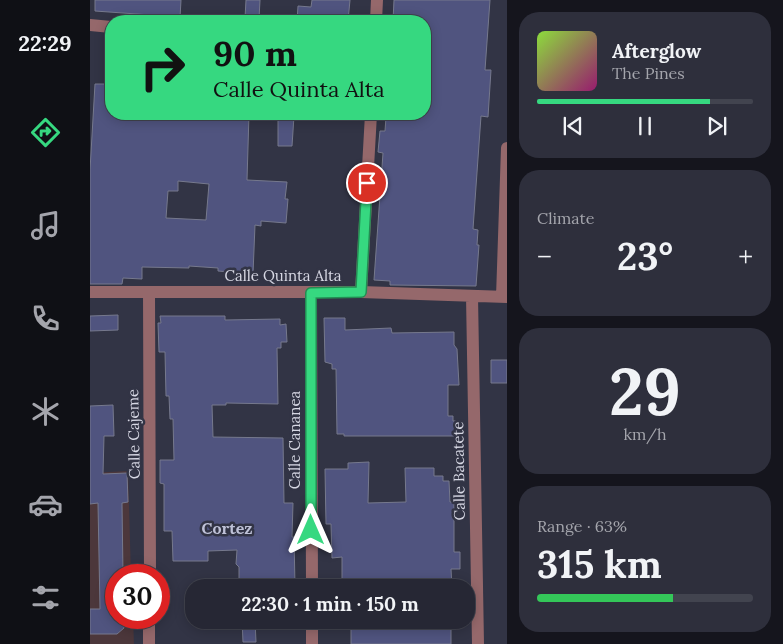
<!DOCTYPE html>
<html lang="en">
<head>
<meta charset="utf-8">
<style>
	:root { --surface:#262734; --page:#2e2f3c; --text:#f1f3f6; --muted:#a4a5ac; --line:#42444f; --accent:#36d880 }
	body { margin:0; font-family:Lora,serif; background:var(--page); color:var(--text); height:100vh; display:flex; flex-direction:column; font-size:19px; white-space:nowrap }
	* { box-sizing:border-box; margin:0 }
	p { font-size:16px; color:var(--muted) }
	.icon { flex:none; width:28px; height:28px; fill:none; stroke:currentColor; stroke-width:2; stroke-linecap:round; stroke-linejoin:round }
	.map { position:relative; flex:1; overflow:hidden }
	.sheet { display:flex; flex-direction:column; gap:12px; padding:12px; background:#15151d; width:276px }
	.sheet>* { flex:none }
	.hud { position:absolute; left:15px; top:15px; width:326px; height:105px; border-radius:20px; box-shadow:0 2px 12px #0003,0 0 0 1px var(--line); background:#36d880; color:#111; overflow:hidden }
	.speed { position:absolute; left:15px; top:564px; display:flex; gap:10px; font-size:25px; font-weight:700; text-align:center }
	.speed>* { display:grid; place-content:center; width:65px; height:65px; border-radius:50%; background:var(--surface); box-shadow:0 2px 12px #0003,0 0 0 1px var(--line); line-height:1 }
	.speed .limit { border:8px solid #d22; background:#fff; color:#111 }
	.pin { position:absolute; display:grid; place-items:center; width:42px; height:42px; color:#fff; margin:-21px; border:2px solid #fff; border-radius:50%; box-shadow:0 1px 5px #0007 }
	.me { position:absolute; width:55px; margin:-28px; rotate:0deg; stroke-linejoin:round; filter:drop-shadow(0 0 4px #0008) }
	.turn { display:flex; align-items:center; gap:18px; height:105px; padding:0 25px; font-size:22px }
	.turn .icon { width:65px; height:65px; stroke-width:2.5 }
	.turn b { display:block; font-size:35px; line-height:42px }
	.big { font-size:38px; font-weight:700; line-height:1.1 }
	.sheet .tile { flex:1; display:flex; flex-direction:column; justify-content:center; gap:8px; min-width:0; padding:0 18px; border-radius:20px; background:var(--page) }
	.sheet .dial { align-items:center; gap:0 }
	.dial b { font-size:65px; line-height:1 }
	.song { display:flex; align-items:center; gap:15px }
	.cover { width:60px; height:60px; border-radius:8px; background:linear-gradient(135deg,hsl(90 70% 55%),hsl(320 70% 35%)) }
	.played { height:5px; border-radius:2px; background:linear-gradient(90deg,var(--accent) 80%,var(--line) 80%) }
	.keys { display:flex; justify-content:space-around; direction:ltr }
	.heat { display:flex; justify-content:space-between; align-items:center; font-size:28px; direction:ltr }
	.charge { height:8px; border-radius:4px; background:linear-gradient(90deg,#34c759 63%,var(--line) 0) }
	.trip { position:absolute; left:95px; top:579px; width:290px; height:50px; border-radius:20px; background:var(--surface); box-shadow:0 2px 12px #0003,0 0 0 1px var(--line); font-weight:700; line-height:50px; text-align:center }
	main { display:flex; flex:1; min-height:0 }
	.tabs { display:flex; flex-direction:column; width:90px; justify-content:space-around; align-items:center; background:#0f1015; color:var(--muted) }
	.tabs .icon { width:35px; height:35px }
	.tabs .on { color:var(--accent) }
	.tabs b { font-size:22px; color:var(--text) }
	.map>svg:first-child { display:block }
</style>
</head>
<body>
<main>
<nav class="tabs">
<b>22:29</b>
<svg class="icon on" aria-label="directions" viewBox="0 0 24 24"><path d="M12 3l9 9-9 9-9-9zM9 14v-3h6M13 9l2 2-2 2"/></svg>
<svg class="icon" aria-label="music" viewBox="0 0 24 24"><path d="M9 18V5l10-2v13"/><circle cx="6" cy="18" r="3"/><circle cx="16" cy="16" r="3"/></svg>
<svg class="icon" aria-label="phone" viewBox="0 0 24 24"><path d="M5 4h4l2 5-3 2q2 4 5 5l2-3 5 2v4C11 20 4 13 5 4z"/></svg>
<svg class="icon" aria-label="climate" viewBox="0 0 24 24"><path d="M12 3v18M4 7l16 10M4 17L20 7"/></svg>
<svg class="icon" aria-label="car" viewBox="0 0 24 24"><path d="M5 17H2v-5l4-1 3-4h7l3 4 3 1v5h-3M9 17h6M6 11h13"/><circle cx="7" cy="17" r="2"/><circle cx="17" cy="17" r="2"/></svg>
<svg class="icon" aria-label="filters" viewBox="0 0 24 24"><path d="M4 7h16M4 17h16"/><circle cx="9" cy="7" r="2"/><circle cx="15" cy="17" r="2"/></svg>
</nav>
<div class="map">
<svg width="417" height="644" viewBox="0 0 417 644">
	<rect width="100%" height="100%" fill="#323445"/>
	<path fill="#4c373b" d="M38 471 41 575H26V618H43L44 644H0V473Z"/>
	<path fill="#50547f" stroke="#76798d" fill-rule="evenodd" d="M5 0H91L90 18 61 17V15L5 11Z
		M156 0H170L169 19 155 18Z
		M222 0H260L258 21H207L208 6 221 7Z
		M304 0H400L395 70H401L398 117 391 116 383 229 388 230 387 245H389L386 286 300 285V281L284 280 293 153 288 152 290 131H295L296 117 298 114H335V21H303Z
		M5 84H21V114H159L157 180 197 182 195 199H198L196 223 171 221V226L165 225 163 274 128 271V268L99 266V268L52 267V279L33 278 32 284H0V170ZM88 181 119 184 116 220 76 218 78 191H88Z
		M188 114H202V116H204L202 146H188Z
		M28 315V330L0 331V316Z
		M70 316H135V320L190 319V325L196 324 197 342H191V348H187L188 404 136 403V405H122L123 437 193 438 194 503H203L202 537H204L205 586 149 588V567L146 564 147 550 118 551V561H83L82 531H74V484L70 483V460H84L83 419H80L79 396H76L75 352H69L68 323H71Z
		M234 318H255V330L301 328 302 333 364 332V345L367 349 369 385H358V416H363V421H366V436H254V434H247L246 369H242V364L235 362Z
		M401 360H417V383H401Z
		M23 405 24 436H14L13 474 37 473 38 502 32 503 33 575H26V618H33L34 628 27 634H0V609H10L8 503 0 504V406Z
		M279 462 278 503 316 502 315 468H344V476H353V481H359L360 502H364V552H370V569H361L362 588H252V557L242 558 241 524H236L235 469H258V463Z
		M152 620H165L166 642H153Z
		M261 620H305V624L334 623V620H361V644H261Z"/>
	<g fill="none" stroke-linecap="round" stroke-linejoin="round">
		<path stroke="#95686b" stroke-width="12" d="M286 21 287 0
			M0 25 21 27
			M0 292H271L417 297
			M59 292 60 575
			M271 292 281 114
			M221 293 222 588
			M382 296 388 644
			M412 297 417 148
			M222 620V644
			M59 644V618"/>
	</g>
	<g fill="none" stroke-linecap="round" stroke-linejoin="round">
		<defs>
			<path id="route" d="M221 530V293L271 292 277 183"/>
		</defs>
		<use href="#route" stroke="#238c53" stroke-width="12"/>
		<use href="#route" stroke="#36d880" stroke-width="9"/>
	</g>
	<g text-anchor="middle" stroke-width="5" stroke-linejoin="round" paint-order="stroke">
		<g font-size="15" fill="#d6d7e3" stroke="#323445">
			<text x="193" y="281">Calle Quinta Alta</text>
			<text transform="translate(44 434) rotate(-91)" y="5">Calle Cajeme</text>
			<text transform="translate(205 440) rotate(-90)" y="5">Calle Cananea</text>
			<text transform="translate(369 471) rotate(-91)" y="5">Calle Bacatete</text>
		</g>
		<g font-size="16" font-weight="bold" fill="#bec1d7" stroke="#323445">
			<text x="137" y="534">Cortez</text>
		</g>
	</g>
</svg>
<div class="speed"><div class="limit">30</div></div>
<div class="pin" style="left:277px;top:183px;background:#d93025"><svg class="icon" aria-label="arrive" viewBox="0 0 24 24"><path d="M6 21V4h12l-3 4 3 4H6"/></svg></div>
<svg class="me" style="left:221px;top:530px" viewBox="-20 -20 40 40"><path d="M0-17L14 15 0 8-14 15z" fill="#36d880" stroke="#fff" stroke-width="4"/></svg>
<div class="trip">22:30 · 1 min · 150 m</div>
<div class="hud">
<div class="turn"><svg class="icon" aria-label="right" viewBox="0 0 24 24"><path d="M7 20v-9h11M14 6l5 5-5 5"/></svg><div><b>90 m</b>Calle Quinta Alta</div></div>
</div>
</div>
<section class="sheet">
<div class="tile">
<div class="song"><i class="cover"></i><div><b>Afterglow</b><p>The Pines</p></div></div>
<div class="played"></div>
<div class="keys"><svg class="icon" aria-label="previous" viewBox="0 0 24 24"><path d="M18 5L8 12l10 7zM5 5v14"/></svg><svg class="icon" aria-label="pause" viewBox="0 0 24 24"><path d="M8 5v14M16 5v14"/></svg><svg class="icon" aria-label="next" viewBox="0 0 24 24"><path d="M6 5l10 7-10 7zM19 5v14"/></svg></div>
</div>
<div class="tile"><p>Climate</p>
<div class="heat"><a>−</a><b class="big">23°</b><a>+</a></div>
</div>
<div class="tile dial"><b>29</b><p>km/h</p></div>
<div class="tile"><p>Range · 63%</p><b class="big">315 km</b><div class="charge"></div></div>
</section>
</main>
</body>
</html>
